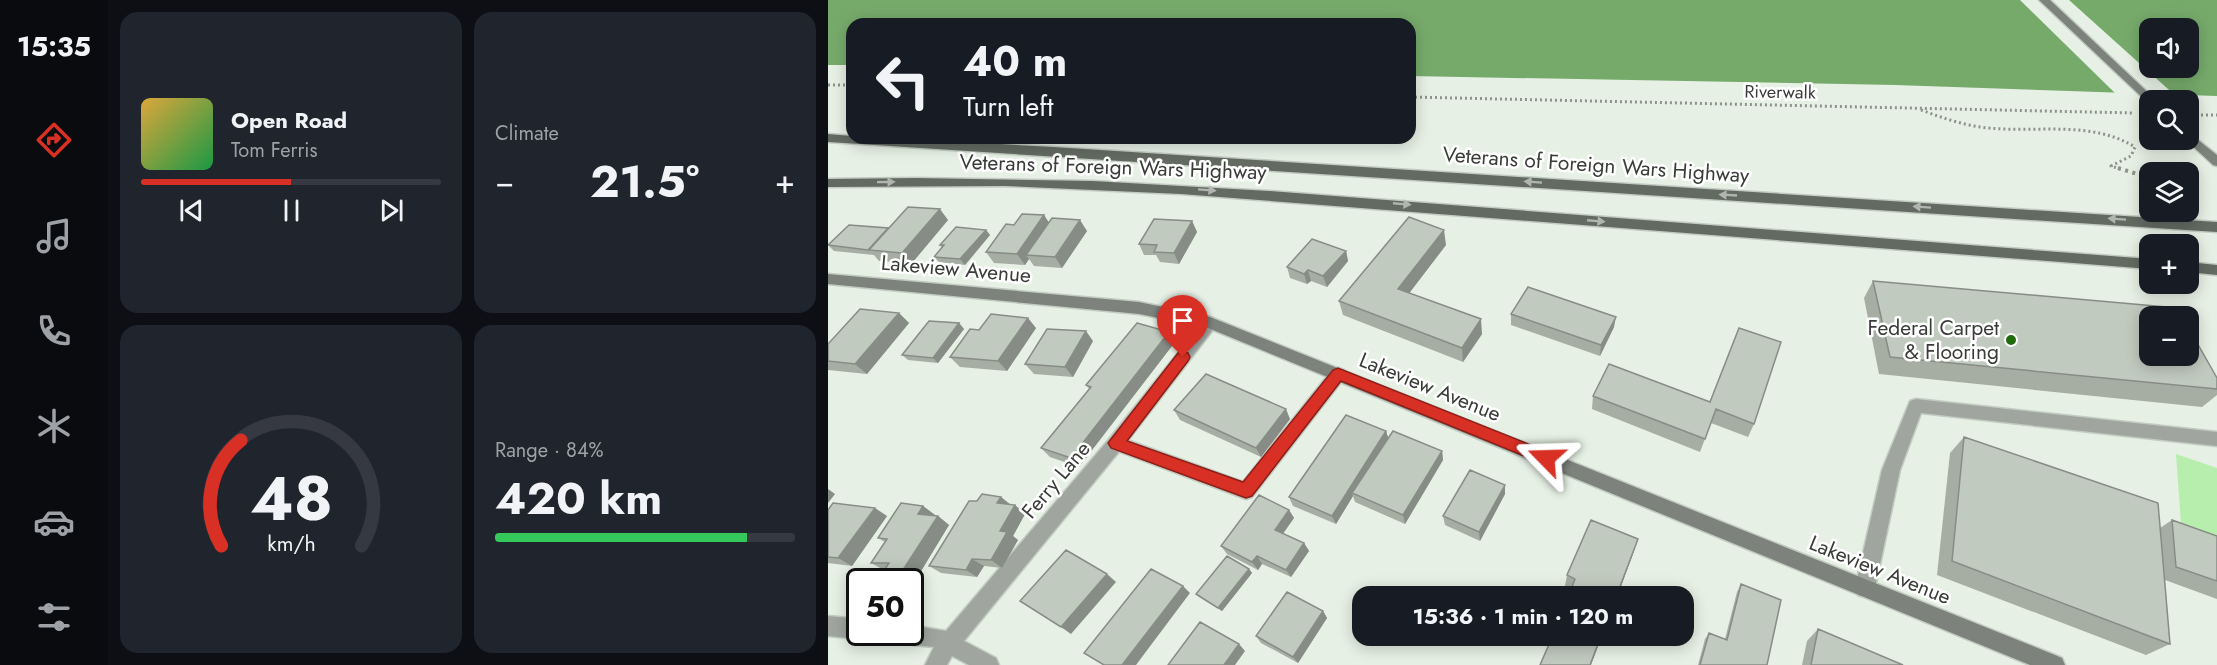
<!DOCTYPE html>
<html lang="en">
<head>
<meta charset="utf-8">
<style>
	:root { --surface:#171b24; --page:#20242c; --text:#f1f3f6; --muted:#9ea1a6; --line:#363941; --accent:#d93025 }
	body { margin:0; font-family:Jost,sans-serif; background:var(--page); color:var(--text); height:100vh; display:flex; flex-direction:column; font-size:22px; white-space:nowrap }
	* { box-sizing:border-box; margin:0 }
	p { font-size:20px; color:var(--muted) }
	.icon { flex:none; width:33px; height:33px; fill:none; stroke:currentColor; stroke-width:2; stroke-linecap:round; stroke-linejoin:round }
	.map { position:relative; flex:1; overflow:hidden }
	.panel { display:flex; flex-direction:column; gap:12px; padding:12px; background:#0d0f14; width:720px }
	.panel>* { flex:none }
	.guide { position:absolute; left:18px; top:18px; width:570px; height:126px; border-radius:18px; box-shadow:0 3px 15px #0003; background:#171b24; color:var(--text); overflow:hidden }
	.controls { position:absolute; left:1311px; top:18px; display:grid; gap:12px }
	.controls a { display:grid; place-items:center; width:60px; height:60px; border-radius:12px; background:var(--surface); box-shadow:0 3px 15px #0003; font-size:30px }
	.speed { position:absolute; left:18px; top:568px; display:flex; gap:12px; font-size:30px; font-weight:700; text-align:center }
	.speed>* { display:grid; place-content:center; width:78px; height:78px; border-radius:50%; background:var(--surface); box-shadow:0 3px 15px #0003; line-height:1 }
	.speed .limit { border:3px solid #111; border-radius:9px; background:#fff; color:#111 }
	.pin { position:absolute; display:grid; place-items:center; width:51px; height:51px; color:#fff; margin:-62px -26px; border-radius:50% 50% 50% 0; rotate:-45deg; box-shadow:0 0 6px #0007 }
	.pin .icon { rotate:45deg }
	.me { position:absolute; width:66px; margin:-33px; rotate:292deg; stroke-linejoin:round; filter:drop-shadow(0 0 4px #0008) }
	.turn { display:flex; align-items:center; gap:21px; height:126px; padding:0 18px; font-size:27px }
	.turn .icon { width:78px; height:78px; stroke-width:2.5 }
	.turn b { display:block; font-size:42px; line-height:51px }
	.big { font-size:45px; font-weight:700; line-height:1.1 }
	.panel .card { flex:1; display:flex; flex-direction:column; justify-content:center; gap:9px; min-width:0; padding:0 21px; border-radius:18px; background:var(--page) }
	.panel .dial { align-items:center; gap:0 }
	.dial svg { height:156px; overflow:visible; fill:none; stroke:var(--line); stroke-width:7; stroke-linecap:round; text-anchor:middle }
	.dial text { fill:var(--text); stroke:none }
	.song { display:flex; align-items:center; gap:18px }
	.cover { width:72px; height:72px; border-radius:9px; background:linear-gradient(135deg,hsl(40 70% 55%),hsl(140 70% 35%)) }
	.played { height:6px; border-radius:3px; background:linear-gradient(90deg,var(--accent) 50%,var(--line) 50%) }
	.keys { display:flex; justify-content:space-around; direction:ltr }
	.heat { display:flex; justify-content:space-between; align-items:center; font-size:33px; direction:ltr }
	.charge { height:9px; border-radius:4px; background:linear-gradient(90deg,#34c759 84%,var(--line) 0) }
	.panel .tiles { flex:1; display:grid; gap:12px; grid-template-columns:repeat(2,1fr) }
	.trip { position:absolute; left:524px; top:586px; width:342px; height:60px; border-radius:18px; background:var(--surface); box-shadow:0 3px 15px #0003; font-weight:700; line-height:60px; text-align:center }
	main { display:flex; flex:1; min-height:0 }
	.tab-bar { display:flex; flex-direction:column; width:108px; justify-content:space-around; align-items:center; background:#090b0e; color:var(--muted) }
	.tab-bar .icon { width:42px; height:42px }
	.tab-bar .active { color:var(--accent) }
	.tab-bar b { font-size:27px; color:var(--text) }
	.map>svg:first-child { display:block }
</style>
</head>
<body>
<main>
<nav class="tab-bar">
<b>15:35</b>
<svg class="icon active" aria-label="directions" viewBox="0 0 24 24"><path d="M12 3l9 9-9 9-9-9zM9 14v-3h6M13 9l2 2-2 2"/></svg>
<svg class="icon" aria-label="music" viewBox="0 0 24 24"><path d="M9 18V5l10-2v13"/><circle cx="6" cy="18" r="3"/><circle cx="16" cy="16" r="3"/></svg>
<svg class="icon" aria-label="phone" viewBox="0 0 24 24"><path d="M5 4h4l2 5-3 2q2 4 5 5l2-3 5 2v4C11 20 4 13 5 4z"/></svg>
<svg class="icon" aria-label="climate" viewBox="0 0 24 24"><path d="M12 3v18M4 7l16 10M4 17L20 7"/></svg>
<svg class="icon" aria-label="car" viewBox="0 0 24 24"><path d="M5 17H2v-5l4-1 3-4h7l3 4 3 1v5h-3M9 17h6M6 11h13"/><circle cx="7" cy="17" r="2"/><circle cx="17" cy="17" r="2"/></svg>
<svg class="icon" aria-label="filters" viewBox="0 0 24 24"><path d="M4 7h16M4 17h16"/><circle cx="9" cy="7" r="2"/><circle cx="15" cy="17" r="2"/></svg>
</nav>
<section class="panel">
<div class="tiles">
<div class="card">
<div class="song"><i class="cover"></i><div><b>Open Road</b><p>Tom Ferris</p></div></div>
<div class="played"></div>
<div class="keys"><svg class="icon" aria-label="previous" viewBox="0 0 24 24"><path d="M18 5L8 12l10 7zM5 5v14"/></svg><svg class="icon" aria-label="pause" viewBox="0 0 24 24"><path d="M8 5v14M16 5v14"/></svg><svg class="icon" aria-label="next" viewBox="0 0 24 24"><path d="M6 5l10 7-10 7zM19 5v14"/></svg></div>
</div>
<div class="card"><p>Climate</p>
<div class="heat"><a>−</a><b class="big">21.5°</b><a>+</a></div>
</div>
<div class="card dial"><svg viewBox="0 0 100 80">
<path d="M14 69A42 42 0 1 1 86 69"/>
<path d="M14 69A42 42 0 0 1 24 15" stroke="#d93025"/>
<text x="50" y="56" font-size="32" font-weight="700">48</text>
<text x="50" y="72" font-size="11">km/h</text>
</svg></div>
<div class="card"><p>Range · 84%</p><b class="big">420 km</b><div class="charge"></div></div>
</div>
</section>
<div class="map">
<svg width="1389" height="665" viewBox="0 0 1389 665">
	<rect width="100%" height="100%" fill="#e6f0e4"/>
	<path fill="#b8eead" d="M1348 454 1389 468V551L1354 538Z"/>
	<path fill="#76aa6b" fill-rule="evenodd" d="M0 0H1389V96L1067 85 582 76V24H24V65H0ZM1322 28H1360V68H1322Z"/>
	<path fill="#e6f0e4" d="M1192 0H1241L1350 98 1290 96Z"/>
	<g fill="none" stroke-linecap="round" stroke-linejoin="round">
		<defs>
			<path id="lane" d="M510 368 516 370 518 374 516 378 424 497 418 499 282 448 280 443 282 438 288 436 415 482 504 370Z
				M1088 399 1389 432V446L1093 413 1072 470 1047 588 1044 595 1037 597 1030 595 1027 588 1054 470 1080 406 1082 401Z"/>
			<path id="street" d="M382 317 387 319 389 323 387 327 294 448 136 641 168 658 171 665H141L124 656 119 665H97L106 647 65 643 58 640 55 633H82V625L118 631 282 438 377 319Z
				M0 616 32 619V633H40L39 636 32 639 0 636Z"/>
			<path id="secondary" d="M1211 0H1222L1328 100 1319 102Z
				M1360 132 1389 155V166L1385 165 1358 140H1360Z
				M0 274 311 302 382 317 1227 655 1234 658 1237 665H1202L380 328 311 314 0 284Z"/>
			<path id="primary" d="M0 134 24 136V138H64L225 147 1389 222V232L0 142Z
				M88 178 265 181 441 191 1322 259V269L353 194 177 186 0 187V179Z
				M1360 262 1389 265V275L1360 272Z"/>
		</defs>
		<use href="#lane" stroke="#c3ccc2" stroke-width="3"/>
		<use href="#street" stroke="#c3ccc2" stroke-width="3"/>
		<use href="#secondary" stroke="#c3ccc2" stroke-width="3"/>
		<use href="#primary" stroke="#c3ccc2" stroke-width="3"/>
		<path stroke="#8c938b" stroke-width="3" stroke-dasharray="2 3" stroke-linecap="butt" d="M0 85H24
			M582 97 1306 113
			M1093 110C1115 118 1137 126 1161 128 1209 133 1263 120 1307 147L1303 156 1283 166 1295 170
			M1363 115H1389"/>
		<path stroke="#8c938b" stroke-width="4" stroke-dasharray="3 4.5" stroke-linecap="butt" d="M1290 168 1322 178"/>
		<use href="#lane" fill="#a1a5a0" fill-rule="evenodd"/>
		<use href="#street" fill="#a1a5a0" fill-rule="evenodd"/>
		<use href="#secondary" fill="#7d837c" fill-rule="evenodd"/>
		<use href="#primary" fill="#636a62" fill-rule="evenodd"/>
	</g>
	<path fill="#a6aea4" d="M216 215 221 223 259 231 234 268 206 266 201 259 197 265 166 263 158 252 186 225Z
		M120 220 84 263 51 261 46 255 6 251 0 245 60 228Z
		M364 221 369 232 351 264 332 262 328 255H316L311 244Z
		M158 230 162 235 137 265 111 262 106 257 114 248 112 245Z
		M618 245 581 293 654 334 635 362 515 315 511 301Z
		M518 251 520 261 499 287 483 281 479 284 462 278 459 267Z
		M1045 281 1389 378V395L1374 407 1051 374 1036 298Z
		M71 313 81 323 39 374 0 370V344Z
		M683 314 786 327 772 356 683 325Z
		M131 323 136 329 110 363 80 360 74 355Z
		M208 328 179 371 132 367 122 357 151 330Z
		M265 341 245 377 206 374 197 364Z
		M347 342 251 467 222 457 213 448 261 389 258 385Z
		M781 364 926 424 920 437 883 423 872 452 764 409 765 396Z
		M346 410 462 419 433 457 352 420Z
		M558 431 560 438 614 451 615 460 577 524 527 502 525 496 508 524 465 506 461 497Z
		M1136 437 1332 528 1344 520 1389 536V599L1337 580 1342 644 1318 655 1109 575 1122 453Z
		M677 494 652 541 617 525 615 516Z
		M173 497 182 505H187L197 514 185 536 190 540 174 568 156 566 149 577 113 573 101 566 149 501Z
		M95 506 107 515 106 516H110L121 525 87 581 69 580 55 572 56 570 43 563 57 542 50 538Z
		M0 510 59 516 24 566 0 563Z
		M461 510 466 518 455 533 476 543 481 551 463 577 434 564 430 570 399 554 393 546Z
		M806 551 789 597H740L744 589 737 586 739 575Z
		M421 569 424 573 394 611 371 597 368 594Z
		M913 584 939 665H870L877 639 881 633 897 639 909 592Z
		M495 611 499 618 470 663 433 643 428 636Z
		M990 629 1075 665H974L979 641Z"/>
	<path fill="#878d86" d="M112 209 120 220 84 263 74 253Z
		M216 215 223 226 198 255 201 259 197 265 189 254Z
		M252 220 259 231 234 268 227 257Z
		M364 221 369 232 351 264 346 253Z
		M158 230 162 235 137 265 132 259Z
		M616 230 618 245 573 304 570 289Z
		M518 251 520 261 499 287 495 276Z
		M480 270 483 281 479 284 476 274Z
		M71 313 81 323 39 374 27 364Z
		M788 317 786 327 772 356 773 345Z
		M200 318 208 328 179 371 170 361Z
		M653 319 654 334 635 362 634 348Z
		M131 323 136 329 110 363 105 358Z
		M258 331 265 341 245 377 237 367Z
		M341 332 347 342 251 467 243 458Z
		M458 409 462 419 433 457 428 448Z
		M558 431 561 440 524 493 525 496 508 524 504 516Z
		M614 451 615 460 577 524 575 515Z
		M677 485V494L652 541 651 532Z
		M0 489 7 494 0 503Z
		M173 497 183 505 169 503Z
		M187 505 197 514 185 536 190 540 174 568 163 560 172 531Z
		M95 506 107 515 102 523 90 514Z
		M47 508 59 516 24 566 10 558Z
		M461 510 466 518 452 538 447 530Z
		M110 516 121 525 87 581 73 573Z
		M810 539 806 551 789 597H788Z
		M476 543 481 551 463 577 458 570Z
		M429 556 434 564 430 570 424 562Z
		M144 559 156 566 149 577 138 570Z
		M421 569 424 573 394 611 390 608Z
		M279 574 288 582 243 634 233 627Z
		M355 586 362 593 308 665H294Z
		M495 611 499 618 470 663 465 657Z
		M773 636H774L763 665H762Z
		M411 644 417 651 407 665H396Z"/>
	<path fill="#c1cabf" stroke="#878d86" stroke-width="1.5" d="M80 207 112 209 74 253 41 250Z
		M194 214 216 215 189 254 158 252 178 224 186 225Z
		M581 217 616 230 570 289 653 319 634 348 511 301Z
		M224 218 252 220 227 257 198 255Z
		M326 219 364 221 346 253 326 252 329 245 311 244Z
		M21 225 60 228 40 250 0 245Z
		M128 227 158 230 132 259 106 257 116 245H112Z
		M484 239 518 251 495 276 480 270 476 274 459 267Z
		M1045 281 1350 308 1355 316H1322V356H1360V327L1389 378V389L1062 357Z
		M700 287 788 317 773 345 683 314Z
		M32 309 71 313 27 364 0 361V344Z
		M163 314 200 318 170 361 122 357 142 329 151 330Z
		M101 321 131 323 105 358 74 355Z
		M309 323 341 332 243 458 213 448 263 387 258 385Z
		M911 328 953 342 926 424 888 409 877 439 765 396 781 364 882 402Z
		M219 329 258 331 237 367 197 364Z
		M378 374 458 409 428 448 346 410Z
		M518 415 558 431 504 516 461 497Z
		M565 431 614 451 575 515 524 493Z
		M1136 437 1330 503 1342 644 1124 561Z
		M642 470 677 485 651 532 615 516Z
		M154 494 173 497 169 503 187 505 172 531 179 532 163 560 144 559 138 570 101 566 141 501H149Z
		M431 495 461 510 447 530 476 543 458 570 429 556 424 562 393 546Z
		M5 503 47 508 10 558 0 557V510Z
		M73 503 95 506 90 514 110 516 73 573 55 572 61 563H43L59 539 50 538Z
		M763 520 810 539 788 597H740L747 579 739 575Z
		M1344 520 1389 536V581L1348 567Z
		M238 550 279 574 233 627 192 601Z
		M399 556 421 569 390 608 368 594Z
		M323 569 355 586 294 665H276L256 653Z
		M913 584 953 600 939 665H872L881 633 899 640Z
		M459 592 495 611 465 657 428 636Z
		M372 622 411 644 396 665H340Z
		M990 629 1075 665H983Z
		M732 636H773L762 665H712L722 642 728 645Z"/>
	<defs><path id="oneway-solid" d="M-6-.8H1V-3.2L6.5 0L1 3.2V.8H-6Z" transform="scale(1.5)"/></defs>
	<g fill="#b1b4b0">
		<use href="#oneway-solid" transform="translate(58 182) rotate(-1)"/>
		<use href="#oneway-solid" transform="translate(705 182) rotate(-176)"/>
		<use href="#oneway-solid" transform="translate(379 190) rotate(4)"/>
		<use href="#oneway-solid" transform="translate(900 195) rotate(-177)"/>
		<use href="#oneway-solid" transform="translate(574 204) rotate(5)"/>
		<use href="#oneway-solid" transform="translate(1094 207) rotate(-176)"/>
		<use href="#oneway-solid" transform="translate(1289 219) rotate(-176)"/>
		<use href="#oneway-solid" transform="translate(768 221) rotate(5)"/>
	</g>
	<path fill="#d93025" stroke="#8d1f18" stroke-width="1.5" d="M355 352 360 353 362 357 360 361 299 441 415 482 505 370 510 368 723 453 725 458 723 463 718 465 513 381 424 496 418 498 283 448 280 443 350 353Z"/>
	<circle fill="#1f6b0b" stroke="#fff" stroke-width="2" cx="1183" cy="340" r="6"/>
	<g text-anchor="middle" stroke-width="5" stroke-linejoin="round" paint-order="stroke">
		<g font-size="18" fill="#393c38" stroke="#fff">
			<text transform="translate(952 92) rotate(1)" y="6">Riverwalk</text>
		</g>
		<g font-size="21" fill="#393c38" stroke="#fff">
			<text transform="translate(768 165) rotate(4)" y="7">Veterans of Foreign Wars Highway</text>
			<text transform="translate(285 167) rotate(2)" y="7">Veterans of Foreign Wars Highway</text>
			<text transform="translate(128 269) rotate(5)" y="7">Lakeview Avenue</text>
			<text transform="translate(602 387) rotate(22)" y="7">Lakeview Avenue</text>
			<text transform="translate(228 480) rotate(-50)" y="7">Ferry Lane</text>
			<text transform="translate(1052 570) rotate(22)" y="7">Lakeview Avenue</text>
		</g>
		<g font-size="21" fill="#393c38" stroke="#fff" text-anchor="end">
			<text x="1171" y="335">Federal Carpet<tspan x="1171" dy="24">&amp; Flooring</tspan></text>
		</g>
	</g>
</svg>
<div class="controls">
<a><svg class="icon" aria-label="sound" viewBox="0 0 24 24"><path d="M4 9h4l5-4v14l-5-4H4zM17 9q2 3 0 6"/></svg></a>
<a><svg class="icon" aria-label="search" viewBox="0 0 24 24"><circle cx="10" cy="10" r="6"/><path d="M15 15l6 6"/></svg></a>
<a><svg class="icon" aria-label="layers" viewBox="0 0 24 24"><path d="M12 4l9 5-9 5-9-5zM3 14l9 5 9-5"/></svg></a>
<a>+</a>
<a>−</a>
</div>
<div class="speed"><div class="limit">50</div></div>
<div class="pin" style="left:355px;top:357px;background:#d93025"><svg class="icon" aria-label="arrive" viewBox="0 0 24 24"><path d="M6 21V4h12l-3 4 3 4H6"/></svg></div>
<svg class="me" style="left:718px;top:458px" viewBox="-20 -20 40 40"><path d="M0-17L14 15 0 8-14 15z" fill="#d93025" stroke="#fff" stroke-width="4"/></svg>
<div class="trip">15:36 · 1 min · 120 m</div>
<div class="guide">
<div class="turn"><svg class="icon" aria-label="left" viewBox="0 0 24 24"><path d="M17 20v-9H6M10 6l-5 5 5 5"/></svg><div><b>40 m</b>Turn left</div></div>
</div>
</div>
</main>
</body>
</html>
